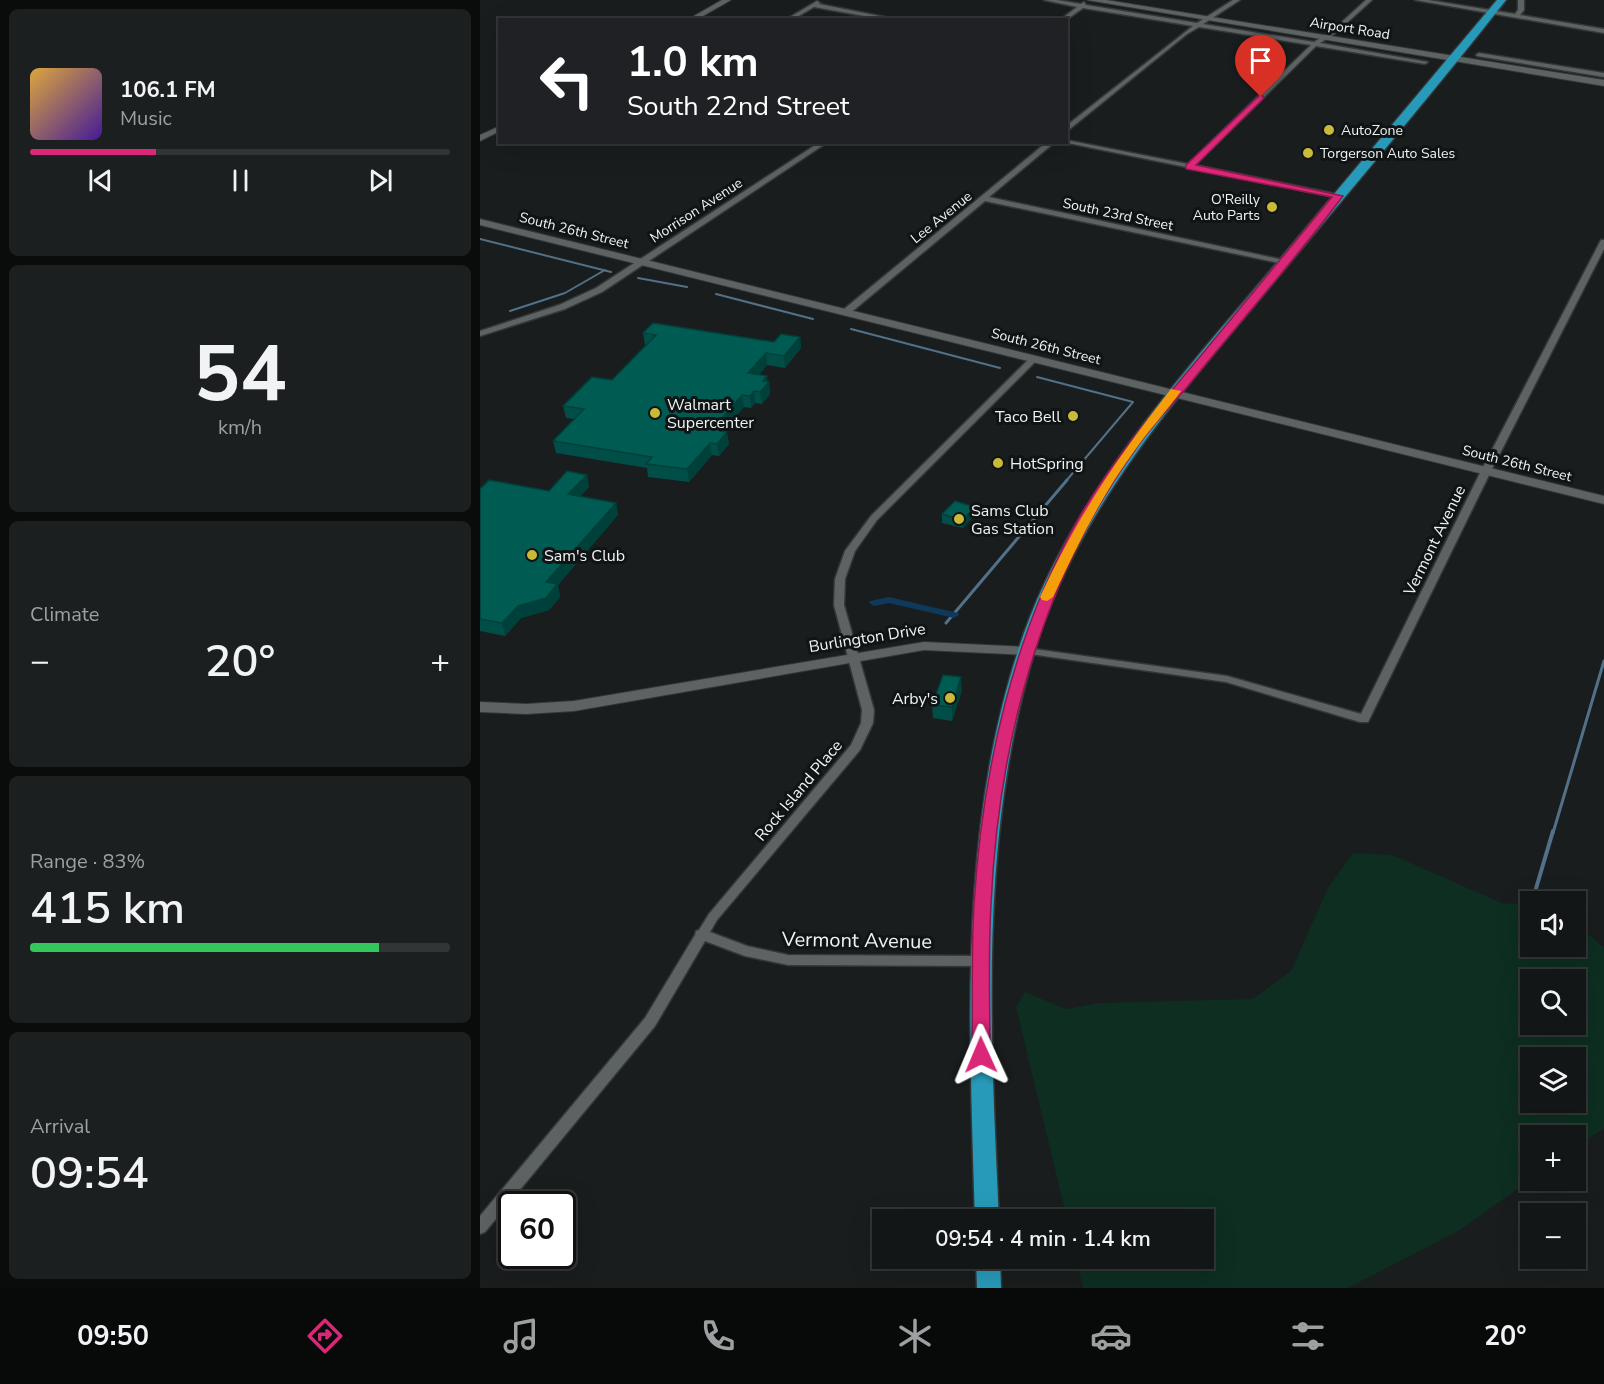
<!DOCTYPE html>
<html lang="en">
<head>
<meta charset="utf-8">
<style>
	:root { --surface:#131616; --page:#1c1f1f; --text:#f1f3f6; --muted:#9d9fa1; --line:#323535; --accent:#db2777 }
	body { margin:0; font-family:"Nunito Sans",sans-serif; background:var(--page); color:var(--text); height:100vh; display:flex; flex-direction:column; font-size:22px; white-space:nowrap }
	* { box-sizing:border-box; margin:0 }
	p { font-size:20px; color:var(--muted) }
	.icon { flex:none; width:33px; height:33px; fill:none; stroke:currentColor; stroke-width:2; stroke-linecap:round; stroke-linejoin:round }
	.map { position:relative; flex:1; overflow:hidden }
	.panel { display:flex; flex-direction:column; gap:9px; padding:9px; background:#0a0c0c; width:480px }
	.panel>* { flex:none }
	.guide { position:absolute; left:18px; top:18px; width:570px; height:126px; border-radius:0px; box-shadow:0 6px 24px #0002,0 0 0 2px var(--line); background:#202124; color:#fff; overflow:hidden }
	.controls { position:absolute; left:1040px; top:891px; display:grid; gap:12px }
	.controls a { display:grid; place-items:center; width:66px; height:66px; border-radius:0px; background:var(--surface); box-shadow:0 6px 24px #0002,0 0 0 2px var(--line); font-size:30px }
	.speed { position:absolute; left:18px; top:1191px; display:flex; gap:12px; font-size:30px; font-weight:700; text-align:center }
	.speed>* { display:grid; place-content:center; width:78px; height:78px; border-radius:50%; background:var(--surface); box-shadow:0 6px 24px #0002,0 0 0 2px var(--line); line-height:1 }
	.speed .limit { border:3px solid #111; border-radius:9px; background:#fff; color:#111 }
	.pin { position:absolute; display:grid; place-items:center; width:51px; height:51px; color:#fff; margin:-62px -26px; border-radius:50% 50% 50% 0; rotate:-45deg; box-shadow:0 0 6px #0007 }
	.pin .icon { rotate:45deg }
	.me { position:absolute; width:66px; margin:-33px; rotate:359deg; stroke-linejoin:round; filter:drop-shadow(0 0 4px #0008) }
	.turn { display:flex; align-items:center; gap:21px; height:126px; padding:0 30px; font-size:27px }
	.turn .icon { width:78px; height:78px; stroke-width:2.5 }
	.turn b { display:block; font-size:42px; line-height:51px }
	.big { font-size:45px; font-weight:600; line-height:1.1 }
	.panel .tile { flex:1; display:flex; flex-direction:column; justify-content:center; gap:9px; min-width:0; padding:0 21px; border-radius:9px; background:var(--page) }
	.panel .dial { align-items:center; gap:0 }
	.dial b { font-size:78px; line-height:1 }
	.song { display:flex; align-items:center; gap:18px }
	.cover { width:72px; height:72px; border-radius:9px; background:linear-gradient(135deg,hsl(40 70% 55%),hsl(260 70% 35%)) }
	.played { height:6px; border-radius:3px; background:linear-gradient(90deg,var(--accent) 30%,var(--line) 30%) }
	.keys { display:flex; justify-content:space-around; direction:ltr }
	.heat { display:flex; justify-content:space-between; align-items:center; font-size:33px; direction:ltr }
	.charge { height:9px; border-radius:4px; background:linear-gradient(90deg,#34c759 83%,var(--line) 0) }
	.trip { position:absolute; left:392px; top:1209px; width:342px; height:60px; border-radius:0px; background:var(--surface); box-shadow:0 6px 24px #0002,0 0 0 2px var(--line); font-weight:600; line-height:60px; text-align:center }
	.menu { display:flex; height:96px; justify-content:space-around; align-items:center; background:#080909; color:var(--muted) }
	.menu .icon { width:42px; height:42px }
	.menu .current { color:var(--accent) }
	.menu b { font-size:27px; color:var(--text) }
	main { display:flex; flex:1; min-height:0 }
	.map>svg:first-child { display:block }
</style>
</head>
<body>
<main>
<section class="panel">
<div class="tile">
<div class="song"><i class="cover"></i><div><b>106.1 FM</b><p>Music</p></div></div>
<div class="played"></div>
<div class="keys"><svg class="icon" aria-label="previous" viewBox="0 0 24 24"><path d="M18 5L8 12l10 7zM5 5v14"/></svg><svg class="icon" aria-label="pause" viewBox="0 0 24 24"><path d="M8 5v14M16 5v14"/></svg><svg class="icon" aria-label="next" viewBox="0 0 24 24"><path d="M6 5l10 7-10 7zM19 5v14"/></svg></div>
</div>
<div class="tile dial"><b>54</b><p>km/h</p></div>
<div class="tile"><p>Climate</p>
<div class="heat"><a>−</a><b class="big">20°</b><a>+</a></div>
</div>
<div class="tile"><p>Range · 83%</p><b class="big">415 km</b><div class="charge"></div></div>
<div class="tile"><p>Arrival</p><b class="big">09:54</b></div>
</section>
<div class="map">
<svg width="1124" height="1288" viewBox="0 0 1124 1288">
	<rect width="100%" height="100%" fill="#191d1e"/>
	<path fill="#0d2e21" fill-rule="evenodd" d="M873 853 912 855 1022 903 1050 905V946H1095V922L1124 948V1128L1095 1148V1136H1050V1180L980 1230 868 1288H603L596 1259 723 1258V1220L587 1219 536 1007 545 992 586 1009 620 1003 773 999 811 971 848 888ZM1050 980H1095V1024H1050ZM1050 1058H1095V1102H1050Z"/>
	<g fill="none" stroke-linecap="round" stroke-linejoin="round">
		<path stroke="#527188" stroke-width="2" d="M0 239 131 272
			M158 278 207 287
			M236 294 333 319
			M30 311 85 293 125 270
			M371 329 520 368
			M557 377 653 402 586 481"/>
		<path stroke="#527188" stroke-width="3" d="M466 623 587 480
			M1073 833 1124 661"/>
		<path stroke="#527188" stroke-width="4" d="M1052 902 1073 831"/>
		<path fill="#0e395a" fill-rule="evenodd" d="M409 597 478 613 479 615 474 618 409 603 394 606 389 603 390 601Z"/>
		<defs>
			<path id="minor" d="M564 0H577L601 4 604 2 606 5 717 23 753 0H760L723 24 834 42 853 30 886 0H892L857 32 840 43 948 62 945 64 836 46 715 165 861 195 863 196 859 198 583 142H586V140L708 164 831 45 719 27 707 34 586 132V126L713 26 603 8 586 20H580L597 7Z
				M935 0H948L1035 14 1038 10V0H1044V10L1040 15 1124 29V33Z
				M337 1 340 3 339 4 420 20H406L334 7 312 20H305Z
				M999 53 1124 73V77L997 56 996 55Z
				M340 142H348L122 292 85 309 0 336V331L79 305 116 288Z
				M567 142H575L509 197 804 260 808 262 804 264 505 201 369 314H363V310Z
				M1121 240H1124V249L1011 471 888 722H880L746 682 543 653 542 651 547 648 747 676 881 714 1001 471Z
				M551 357H557L558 359 397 520 375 551 365 579 364 605 394 710 393 723 380 750 237 920 230 932 267 946 308 955 500 956 505 957 506 961 505 965 500 966 308 965 265 956 225 941 175 1026 5 1232 0 1234V1216L165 1018 215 935 216 931 219 930 229 914 371 745 381 723 382 710 354 605 355 579 365 551 391 516Z"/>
			<path id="tertiary" d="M242 0H251L216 20H207Z
				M20 126V131L0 141V135Z
				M0 219 1124 496V504L0 225Z
				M444 642 547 647 554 651 547 655 444 650 94 711 46 714 0 712V702L46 704 94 701Z"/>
			<path id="secondary" d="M607 0H626L1124 80V86Z"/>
			<path id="primary" d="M1017 0H1026C946 102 862 200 779 300 693 402 603 506 560 634 498 823 510 1025 519 1220H495C489 1025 478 820 544 633 594 494 695 383 789 272 865 181 941 90 1017 0Z
				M496 1258H520L521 1288H497Z"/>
		</defs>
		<use href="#minor" stroke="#343737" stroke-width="3"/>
		<use href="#tertiary" stroke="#343737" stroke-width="2"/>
		<use href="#secondary" stroke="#343737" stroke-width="2"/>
		<use href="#primary" stroke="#343737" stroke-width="3"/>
		<use href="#minor" fill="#5d6262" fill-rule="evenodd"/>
		<use href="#tertiary" fill="#5d6262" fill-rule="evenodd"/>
		<use href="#secondary" fill="#5d6262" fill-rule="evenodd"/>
		<use href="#primary" fill="#289ab9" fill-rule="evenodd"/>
	</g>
	<path fill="#004e47" d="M163 333 294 342 320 337 321 348 305 368 287 365 279 375 287 376V382H289L290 394 282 404 275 403 271 408 264 407 246 428 249 444 239 456 232 455 209 482 168 477 167 468 76 453 73 441 95 419 86 418 83 406 132 380 166 345H165Z
		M107 475 109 487 100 496 136 503 138 515 78 585 80 597 69 610 41 618 25 636 0 631V489L69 491Z
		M462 514 495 515 483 528 462 523Z
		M482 690 472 721 453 718 452 705Z"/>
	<path fill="#00403a" d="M320 337 321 348 305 368 304 356Z
		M286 353 287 365 270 385 268 373Z
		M287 376 288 383 289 382 290 394 282 404 280 392 283 381Z
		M274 391 275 403 271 408 270 396Z
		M262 395 264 407 246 428 249 444 239 456 237 444 238 423Z
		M230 443 232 455 209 482 207 469Z
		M107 475 109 487 91 507 88 494Z
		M136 503 138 515 78 585 80 597 69 610 41 618 25 636 22 623 38 606 66 582Z
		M495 507V515L483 528 482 520Z
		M481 677 482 690 472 721V707Z"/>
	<path fill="#005b53" stroke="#00403a" stroke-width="1.5" d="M173 323 294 342 301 334 320 337 304 356 286 353 268 373 287 376 283 381 289 382 280 392 274 391 270 396 262 395 238 423 246 424 240 431 247 432 237 444 230 443 207 469 166 464 172 457 73 441 104 409 83 406 112 377 132 380 176 335 163 333Z
		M87 471 107 475 88 494 136 503 66 582 77 584 66 598 38 606 22 623 0 619V489L9 480 69 491Z
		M475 501 495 507 482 520 462 514Z
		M463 675 481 677 472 707 452 705Z"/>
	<path fill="#db2777" stroke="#8e194d" stroke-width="1.5" d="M781 94 784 98 716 165 863 196C814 261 759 323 707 387 689 408 670 428 655 450 560 582 518 745 511 905 508 955 510 1006 510 1055L507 1061 501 1063 495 1061 492 1055C493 1006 491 955 494 905 502 771 533 633 600 516 632 461 673 413 713 365 760 309 806 253 852 197L706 169V165Z"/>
	<path fill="#f59e0b" d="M691 389 701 391C686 412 669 430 655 450 621 496 597 546 573 597L567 601 562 600 560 597C598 516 636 459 691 389Z"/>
	<g fill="#caba3a" stroke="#101415" stroke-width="2">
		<circle cx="849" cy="130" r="6"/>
		<circle cx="828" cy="153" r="6"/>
		<circle cx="792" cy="207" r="6"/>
		<circle cx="175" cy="413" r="6"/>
		<circle cx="593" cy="416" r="6"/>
		<circle cx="518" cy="463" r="6"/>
		<circle cx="479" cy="519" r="6"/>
		<circle cx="52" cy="555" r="6"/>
		<circle cx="470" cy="698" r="6"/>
	</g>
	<g text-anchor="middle" stroke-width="6" stroke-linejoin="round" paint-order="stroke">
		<g font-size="14" fill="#f0f3f3" stroke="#101415">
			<text transform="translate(870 28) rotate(9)" y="5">Airport Road</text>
			<text transform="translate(216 210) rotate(-33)" y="5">Morrison Avenue</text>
			<text transform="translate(638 214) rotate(12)" y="5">South 23rd Street</text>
			<text transform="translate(461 217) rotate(-39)" y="5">Lee Avenue</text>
			<text transform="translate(94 230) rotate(14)" y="5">South 26th Street</text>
			<text transform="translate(566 346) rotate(14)" y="5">South 26th Street</text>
			<text transform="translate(1037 463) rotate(14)" y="5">South 26th Street</text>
		</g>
		<g font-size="14" fill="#f0f3f3" stroke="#101415" text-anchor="start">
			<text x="861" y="135">AutoZone</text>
			<text x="840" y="158">Torgerson Auto Sales</text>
			<text x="780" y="204" text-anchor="end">O'Reilly<tspan x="780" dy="16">Auto Parts</tspan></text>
		</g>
		<g font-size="16" fill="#f0f3f3" stroke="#101415" text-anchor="start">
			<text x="187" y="410">Walmart<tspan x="187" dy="18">Supercenter</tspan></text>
			<text x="581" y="422" text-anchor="end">Taco Bell</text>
			<text x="530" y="469">HotSpring</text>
			<text x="491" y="516">Sams Club<tspan x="491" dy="18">Gas Station</tspan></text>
			<text x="64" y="561">Sam's Club</text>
			<text x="458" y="704" text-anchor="end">Arby's</text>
		</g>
		<g font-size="16" fill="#f0f3f3" stroke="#101415">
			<text transform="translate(954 540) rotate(-64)" y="6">Vermont Avenue</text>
			<text transform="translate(387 637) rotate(-9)" y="6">Burlington Drive</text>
			<text transform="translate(318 790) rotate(-50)" y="6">Rock Island Place</text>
		</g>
		<g font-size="20" fill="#f0f3f3" stroke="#101415">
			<text transform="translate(377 940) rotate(1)" y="7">Vermont Avenue</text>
		</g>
	</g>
</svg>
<div class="controls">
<a><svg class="icon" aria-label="sound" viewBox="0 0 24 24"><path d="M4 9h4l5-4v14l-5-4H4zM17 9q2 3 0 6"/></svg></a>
<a><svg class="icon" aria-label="search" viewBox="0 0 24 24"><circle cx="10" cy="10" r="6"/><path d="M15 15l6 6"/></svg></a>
<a><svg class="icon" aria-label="layers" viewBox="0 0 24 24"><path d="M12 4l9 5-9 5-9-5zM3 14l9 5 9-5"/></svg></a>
<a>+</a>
<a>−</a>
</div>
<div class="speed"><div class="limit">60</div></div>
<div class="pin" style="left:781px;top:97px;background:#d93025"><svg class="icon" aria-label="arrive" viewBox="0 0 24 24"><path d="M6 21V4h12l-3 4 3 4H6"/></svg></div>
<svg class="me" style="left:501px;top:1055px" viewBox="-20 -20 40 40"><path d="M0-17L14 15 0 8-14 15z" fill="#db2777" stroke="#fff" stroke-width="4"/></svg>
<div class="trip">09:54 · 4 min · 1.4 km</div>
<div class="guide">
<div class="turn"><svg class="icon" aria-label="left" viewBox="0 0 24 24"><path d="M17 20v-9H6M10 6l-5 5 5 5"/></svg><div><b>1.0 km</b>South 22nd Street</div></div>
</div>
</div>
</main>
<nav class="menu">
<b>09:50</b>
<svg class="icon current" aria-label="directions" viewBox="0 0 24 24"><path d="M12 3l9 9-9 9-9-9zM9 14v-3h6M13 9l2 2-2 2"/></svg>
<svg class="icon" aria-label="music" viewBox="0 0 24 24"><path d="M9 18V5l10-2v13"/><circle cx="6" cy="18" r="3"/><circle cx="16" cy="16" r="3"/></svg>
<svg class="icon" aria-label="phone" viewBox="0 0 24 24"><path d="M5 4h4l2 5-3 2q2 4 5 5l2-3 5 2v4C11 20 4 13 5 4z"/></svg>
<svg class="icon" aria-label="climate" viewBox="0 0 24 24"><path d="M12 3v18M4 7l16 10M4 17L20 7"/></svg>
<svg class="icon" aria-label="car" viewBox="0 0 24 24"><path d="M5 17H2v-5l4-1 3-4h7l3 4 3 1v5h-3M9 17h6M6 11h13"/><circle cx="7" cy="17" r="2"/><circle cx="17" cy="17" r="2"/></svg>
<svg class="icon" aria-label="filters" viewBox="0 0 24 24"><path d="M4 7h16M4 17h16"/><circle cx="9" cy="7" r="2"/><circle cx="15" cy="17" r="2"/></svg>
<b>20°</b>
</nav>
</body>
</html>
